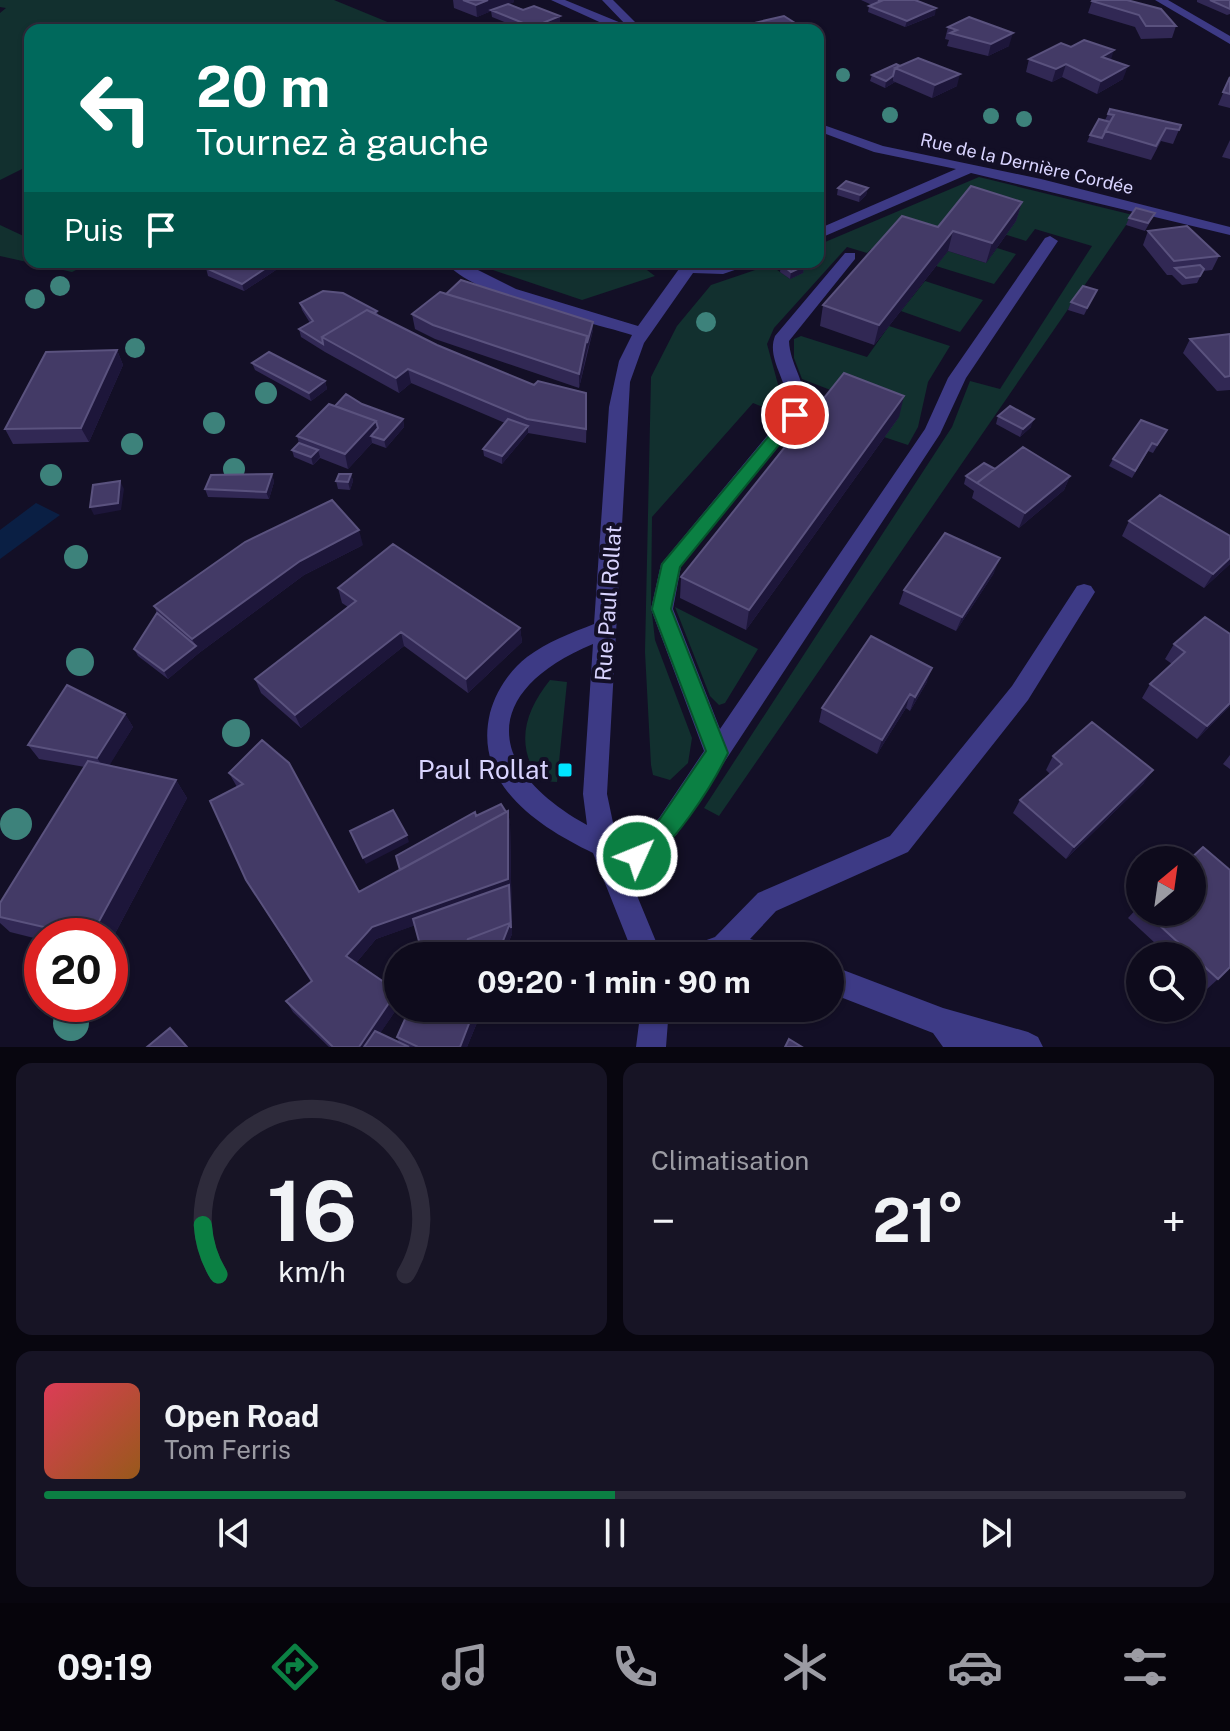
<!DOCTYPE html>
<html lang="fr">
<head>
<meta charset="utf-8">
<style>
	:root { --surface:#0e0b1c; --page:#171425; --text:#f1f3f6; --muted:#9b9ba3; --line:#2e2b3b; --accent:#0b8043 }
	body { margin:0; font-family:"Public Sans",sans-serif; background:var(--page); color:var(--text); height:100vh; display:flex; flex-direction:column; font-size:30px; white-space:nowrap }
	* { box-sizing:border-box; margin:0 }
	p { font-size:26px; color:var(--muted) }
	.icon { flex:none; width:44px; height:44px; fill:none; stroke:currentColor; stroke-width:2; stroke-linecap:round; stroke-linejoin:round }
	.map { position:relative; height:1047px; overflow:hidden }
	.drawer { display:flex; flex-direction:column; gap:16px; padding:16px; background:#08060f; flex:1 }
	.drawer>* { flex:none }
	.banner { position:absolute; left:24px; top:24px; width:800px; height:244px; border-radius:16px; box-shadow:0 2px 6px #0004,0 0 0 2px var(--line); background:#00695c; color:#fff; overflow:hidden }
	.needle { width:52px; rotate:29deg }
	.buttons { position:absolute; left:1126px; top:846px; display:grid; gap:16px }
	.buttons a { display:grid; place-items:center; width:80px; height:80px; border-radius:50%; background:var(--surface); box-shadow:0 2px 6px #0004,0 0 0 2px var(--line); font-size:40px }
	.speed { position:absolute; left:24px; top:918px; display:flex; gap:16px; font-size:40px; font-weight:700; text-align:center }
	.speed>* { display:grid; place-content:center; width:104px; height:104px; border-radius:50%; background:var(--surface); box-shadow:0 2px 6px #0004,0 0 0 2px var(--line); line-height:1 }
	.speed .limit { border:12px solid #d22; background:#fff; color:#111 }
	.pin { position:absolute; display:grid; place-items:center; width:68px; height:68px; color:#fff; margin:-34px; border:4px solid #fff; border-radius:50%; box-shadow:0 2px 8px #0007 }
	.me { position:absolute; width:88px; margin:-44px; rotate:46deg; stroke-linejoin:round; filter:drop-shadow(0 0 6px #0008) }
	.turn { display:flex; align-items:center; gap:28px; height:168px; padding:0 40px; font-size:36px }
	.turn .icon { width:104px; height:104px; stroke-width:2.5 }
	.turn b { display:block; font-size:56px; line-height:68px }
	.then { display:flex; align-items:center; height:76px; padding:0 40px; background:#0003; gap:16px; font-size:30px }
	.big { font-size:60px; font-weight:700; line-height:1.1 }
	.drawer .card { flex:1; display:flex; flex-direction:column; justify-content:center; gap:12px; min-width:0; padding:0 28px; border-radius:16px; background:var(--page) }
	.drawer .dial { align-items:center; gap:0 }
	.dial svg { height:208px; overflow:visible; fill:none; stroke:var(--line); stroke-width:7; stroke-linecap:round; text-anchor:middle }
	.dial text { fill:var(--text); stroke:none }
	.song { display:flex; align-items:center; gap:24px }
	.cover { width:96px; height:96px; border-radius:12px; background:linear-gradient(135deg,hsl(350 70% 55%),hsl(30 70% 35%)) }
	.played { height:8px; border-radius:4px; background:linear-gradient(90deg,var(--accent) 50%,var(--line) 50%) }
	.keys { display:flex; justify-content:space-around; direction:ltr }
	.heat { display:flex; justify-content:space-between; align-items:center; font-size:44px; direction:ltr }
	.drawer .tiles { flex:1; display:grid; gap:16px; grid-template-columns:1fr 1fr }
	.card:last-child { grid-column:span 2 }
	.trip { position:absolute; left:384px; top:942px; width:460px; height:80px; border-radius:40px; background:var(--surface); box-shadow:0 2px 6px #0004,0 0 0 2px var(--line); font-weight:700; line-height:80px; text-align:center }
	.dock { display:flex; height:128px; justify-content:space-around; align-items:center; background:#06040b; color:var(--muted) }
	.dock .icon { width:56px; height:56px }
	.dock .current { color:var(--accent) }
	.dock b { font-size:36px; color:var(--text) }
	.map>svg:first-child { display:block }
</style>
</head>
<body>
<div class="map">
<svg width="1230" height="1047" viewBox="0 0 1230 1047">
	<rect width="100%" height="100%" fill="#130f26"/>
	<path fill="#12302f" d="M0 0H334L407 30H30V165L0 180V13L6 8 0 7Z
		M979 177 1133 215 719 816 704 808 952 427 970 381 1000 389 1092 246 1035 229 1026 241 1007 235 883 252 871 249 867 253 847 247 774 328 767 344 782 399 780 414 753 403 652 517 651 605 655 640 692 738 688 763 670 780 653 775 651 765 645 652 651 377 677 326 711 285 770 265 790 279 802 273 787 262H818V245Z
		M0 225 30 239V262L86 265 72 272 0 256Z
		M997 248 1016 254 994 284 936 266 948 251 986 263Z
		M469 262H636L655 276 582 300Z
		M925 281 983 300 960 332 901 311Z
		M889 326 950 346 928 382 918 427 908 445 884 437 898 416 802 379 794 358V339L801 336 867 357Z
		M675 607 758 649 725 703 719 705 710 696Z
		M550 680 567 682 557 782 540 781C515 745 524 713 550 680Z"/>
	<path fill="#0a1f44" d="M36 503 60 515 0 559V530Z"/>
	<g fill="none" stroke-linecap="round" stroke-linejoin="round">
		<path fill="#3d3a85" fill-rule="evenodd" d="M551 0H565L626 25 602 0H613L643 30H617Z
			M1155 0H1168L1230 36V44Z
			M818 123 883 146 1041 179 1230 227V235L971 173 818 239V229L956 169 874 152 818 131Z
			M1050 236 1058 241 966 378 940 434 677 834 631 881 662 956H634L593 853C537 826 473 784 490 713 496 691 510 670 527 657 547 642 571 633 594 624L609 407 619 361 632 335C585 320 476 298 445 262H462L516 289 638 326 684 262H758L723 274 693 273 644 343 630 382 607 794 620 856 659 818 704 751 651 609 661 564 786 413C794 386 765 362 775 336L845 253H855V259L789 341C790 367 811 388 804 415L681 566 673 609 720 729 925 429 948 378 1045 238ZM593 644 583 794 587 825C484 768 480 691 593 644Z
			M1084 584 1091 586 1095 592 1028 700 908 852 776 911 750 939 776 946 780 956H686L690 946 715 937 758 893 890 836 1012 686 1077 586Z
			M830 965 943 1008 1028 1032 1038 1037 1043 1047H943L933 1033 830 993Z
			M641 1008H669L666 1047H636Z"/>
	</g>
	<g fill="#3d827b">
		<circle cx="843" cy="75" r="7"/>
		<circle cx="890" cy="115" r="8"/>
		<circle cx="991" cy="116" r="8"/>
		<circle cx="1024" cy="119" r="8"/>
		<circle cx="60" cy="286" r="10"/>
		<circle cx="35" cy="299" r="10"/>
		<circle cx="706" cy="322" r="10"/>
		<circle cx="135" cy="348" r="10"/>
		<circle cx="266" cy="393" r="11"/>
		<circle cx="214" cy="423" r="11"/>
		<circle cx="132" cy="444" r="11"/>
		<circle cx="234" cy="469" r="11"/>
		<circle cx="51" cy="475" r="11"/>
		<circle cx="76" cy="557" r="12"/>
		<circle cx="80" cy="662" r="14"/>
		<circle cx="236" cy="733" r="14"/>
		<circle cx="16" cy="824" r="16"/>
		<circle cx="71" cy="1023" r="18"/>
	</g>
	<path fill="#312854" d="M453 0H514V2L509 4 560 22 542 30H524L492 17 491 11 477 17 454 8Z
		M861 0H915L935 15 905 27 868 12 869 6 872 5Z
		M1197 0H1230V14L1227 15 1197 2Z
		M1092 1 1176 26 1172 38 1141 39 1135 27 1088 13Z
		M754 23 806 30H755L754 29Z
		M948 27 1009 46 988 56 947 46 949 40 945 39Z
		M1029 59 1111 60 1123 79 1097 94 1062 77 1052 82 1026 72Z
		M896 64 957 86 932 98 895 82 885 88 870 81 872 75Z
		M1230 77V108L1218 105Z
		M1108 114 1181 125 1173 144 1161 141 1151 160 1087 142 1090 135 1105 120Z
		M1230 140V159L1222 157Z
		M838 188H868L866 195 859 202 837 195Z
		M1022 202 1016 221 986 263 948 251 874 345 820 326 823 305 938 227Z
		M1155 213 1145 231 1126 225 1129 218Z
		M1148 231 1219 256 1212 270 1203 271 1197 283 1182 285 1172 275H1167L1143 245Z
		M157 262H177L170 267Z
		M288 262 244 291 208 276 206 268Z
		M781 264 804 266 803 273 790 279 780 272Z
		M1097 290 1084 315 1068 310 1071 302Z
		M300 303 377 311 378 316 437 345 587 408 586 443 528 433 502 464 484 456 483 449 505 423 411 383 399 393 325 352 301 337 299 329 310 323 302 310Z
		M412 314 593 330 579 388 435 339 415 329Z
		M1230 334V390L1217 391 1183 353 1190 339Z
		M117 350 123 365 89 442 13 444 5 429Z
		M252 363 325 381 327 389 311 401 255 370Z
		M362 404 403 419 404 427 386 448 372 443 348 469 320 458 313 465 294 457 292 450 299 443 297 436 335 406Z
		M998 416 1031 427 1020 437 996 424Z
		M899 417 746 630 680 598 681 577Z
		M1167 430 1153 453 1148 451 1132 478 1109 466 1113 459Z
		M995 469 1070 476 1064 490 1019 528 972 498 974 491 964 484 966 476Z
		M272 474 274 482 269 499 208 497 205 489Z
		M351 474 353 481 350 490 338 489 336 481Z
		M1129 521 1230 536V564L1204 588 1122 536Z
		M363 545 304 575 199 653 168 679 138 656 134 649 157 613 154 606Z
		M994 573 956 631 899 604 904 590Z
		M338 588 520 628 522 642 468 693 404 646 301 728 261 693 255 679 348 607 342 603Z
		M1205 617 1230 706 1197 739 1142 698 1150 684 1172 664 1165 659 1174 644Z
		M927 682 910 711 906 708 877 754 819 722 822 708Z
		M125 714 133 727 109 765 176 780 187 798 110 943V936H42V940L10 932 0 923V903L85 767 39 759 28 745Z
		M262 740 359 892 400 870 476 816 508 811 510 824 512 934 503 956H461L462 954 456 956H423L415 925 376 939 356 963 398 994V1007L380 1033 399 1042 397 1037 483 1008 467 1047H329L293 1012 286 1001 311 982 246 880 237 787 229 773Z
		M1230 755V769L1223 764Z
		M1053 756 1144 783 1066 859 1013 813 1020 800 1050 774 1046 770Z
		M1140 905V912H1192L1218 979 1206 990 1192 977V956H1169L1128 918Z"/>
	<path fill="#1d163a" d="M488 0H514V2L477 17 476 5Z
		M936 8 935 15 905 27 907 21Z
		M560 16V22L542 30H533V27Z
		M1013 33 1009 46 988 56 991 44Z
		M1114 50 1110 63 1102 57Z
		M1066 64 1062 77 1052 82 1056 69Z
		M1128 66 1123 79 1097 94 1101 81Z
		M960 74 957 86 932 98 935 85Z
		M893 76V81L895 82 885 88 886 81Z
		M822 134 820 147 818 148V136Z
		M868 188 866 195 859 202 860 195Z
		M1022 202 1016 221 986 263 992 243Z
		M953 231 948 251 874 345 879 325Z
		M168 262H177L170 267Z
		M275 262H288L244 291 242 284Z
		M804 266 803 273 790 279 791 272Z
		M593 322V330L587 351V343Z
		M587 336V351L579 388V374Z
		M117 350 123 365 89 442 81 428Z
		M408 369 411 383 399 393 396 378Z
		M325 381 327 389 311 401 309 393Z
		M904 396 899 417 746 630 749 610Z
		M403 419 404 427 386 448 384 440Z
		M1034 419 1031 427 1020 437 1023 429Z
		M376 421 379 435 371 436 372 443 348 469 345 454Z
		M528 426V433L502 464V456Z
		M318 450 320 457 313 465 311 457Z
		M272 474 274 482 269 499 266 492Z
		M351 474 353 481 350 490 348 482Z
		M1070 476 1064 490 1019 528 1025 513Z
		M120 481 124 489 121 510 94 515 90 507Z
		M359 530 363 545 304 575 199 653 168 679 164 671 196 646 192 639 300 561Z
		M1000 558 994 573 956 631 962 617Z
		M1230 558V564L1204 588 1213 574Z
		M520 628 522 642 468 693 466 679Z
		M401 632 404 646 301 728 295 715Z
		M932 668 927 682 910 711 915 697Z
		M910 694 906 708 877 754 882 740Z
		M1230 703V706L1197 739 1207 726Z
		M125 714 133 727 106 771 97 758Z
		M1153 770 1144 783 1066 859 1074 847Z
		M176 780 187 798 110 943V936H91Z
		M508 811 510 824 512 934 503 956H497L504 937 456 956H438L510 892 376 939 352 968 346 956 372 927Z
		M407 835 409 842 366 864 363 858Z
		M397 991 398 1007 371 1047H359Z
		M475 1008H483L467 1047H460Z"/>
	<path fill="#433a66" stroke="#5a527e" stroke-width="2" d="M463 0H488L476 5Z
		M878 0H915L936 8 907 21 869 6 881 1Z
		M1093 0H1127L1161 9 1176 26H1146L1139 15 1092 1Z
		M1210 0H1230V9Z
		M508 4 523 10 534 6 560 16 533 27 491 10Z
		M784 16 806 30H767L754 23Z
		M969 17 1013 33 991 44 950 33 957 30 948 27Z
		M1084 40 1114 50 1102 57 1128 66 1101 81 1066 64 1056 69 1029 59 1061 43 1071 47Z
		M918 58 960 74 935 85 895 68Z
		M896 64 900 66 895 68 893 76 886 81 872 75Z
		M1230 77V94L1223 92Z
		M1110 109 1181 125 1179 130 1166 128 1156 146 1105 131 1114 115 1108 114Z
		M1099 119 1110 122 1102 138 1090 135Z
		M846 181 868 188 860 195 838 188Z
		M971 186 1022 202 992 243 953 231 879 325 823 305 902 216 938 227Z
		M1136 208 1155 213 1148 223 1129 218Z
		M1187 226 1219 256 1174 261 1148 231Z
		M215 262H275L242 284 206 268Z
		M786 262H798L804 266 791 272 781 264Z
		M1200 265 1204 269 1200 276 1186 278 1175 268Z
		M461 280 593 322 587 343V336L446 294Z
		M1083 286 1097 290 1087 308 1071 302Z
		M323 291 343 293 377 311 374 313 367 310 322 337 323 344 299 329 313 321 300 303Z
		M440 292 587 336 579 374 433 325 412 314Z
		M367 310 437 345 534 385 538 381 586 393V429L527 419 408 369 396 378 322 337Z
		M1230 334V376L1225 377 1190 339Z
		M117 350 81 428 5 429 46 352Z
		M269 352 325 381 309 393 252 363Z
		M844 373 904 396 749 610 681 577Z
		M346 394 362 404 403 419 384 440 371 436 378 428 376 421 335 406Z
		M329 404 376 421 345 454 297 436Z
		M1010 406 1034 419 1023 429 998 416Z
		M508 419 528 426 502 456 483 449Z
		M1141 420 1167 430 1157 445 1152 443 1135 471 1113 459Z
		M299 443 318 450 311 457 292 450Z
		M1023 447 1070 476 1025 513 977 483Z
		M984 463 995 469 977 483 966 476Z
		M272 474 266 492 205 489 211 475Z
		M339 474H351L348 482 336 481Z
		M120 481 118 503 90 507 93 485Z
		M1160 495 1230 536V558L1213 574 1129 521Z
		M332 500 359 530 300 561 192 639 154 606 245 542Z
		M945 533 1000 558 962 617 904 590Z
		M393 544 520 628 466 679 401 632 295 715 255 679 356 601 338 588Z
		M157 613 196 646 164 671 134 649Z
		M1205 617 1230 634V703L1207 726 1150 684 1185 652 1174 644Z
		M871 636 932 668 915 697 910 694 882 740 822 708Z
		M67 685 125 714 97 758 28 745Z
		M1092 722 1153 770 1074 847 1020 800 1062 764 1053 756Z
		M262 740 289 763 359 892 508 811V879L372 927 346 956 397 991 359 1047H333L286 1001 312 981 246 880 210 801 243 784 229 773Z
		M88 761 176 780 91 936H83L0 917V903Z
		M501 804 506 812 400 870 396 856 475 812 476 816Z
		M393 810 407 835 363 858 350 831Z
		M1203 847 1230 870V967L1218 979 1145 912H1192V860H1189Z
		M509 885 511 928 510 923 468 939 465 946 438 956H423L413 919Z
		M510 923 497 956H461L468 939Z
		M410 1008H475L460 1047H418L397 1037Z
		M170 1028 187 1047H147Z
		M375 1031 409 1047H364Z
		M789 1039 802 1047H785Z"/>
	<path fill="#0b8043" stroke="#07532c" stroke-width="2" d="M795 410 803 415 800 419 680 567 671 609 728 753C713 784 670 854 637 867L629 863 626 856 660 819 706 751 652 609 662 564 789 412Z"/>
	<rect fill="#00e5ff" stroke="#130f26" stroke-width="3" x="557" y="762" width="16" height="16" rx="4"/>
	<g text-anchor="middle" stroke-width="8" stroke-linejoin="round" paint-order="stroke">
		<g font-size="18" fill="#d9d4ff" stroke="#130f26">
			<text transform="translate(1027 164) rotate(13)" y="6">Rue de la Dernière Cordée</text>
		</g>
		<g font-size="22" fill="#d9d4ff" stroke="#130f26">
			<text transform="translate(608 603) rotate(-86)" y="8">Rue Paul Rollat</text>
		</g>
		<g font-size="26" fill="#d9d4ff" stroke="#130f26" text-anchor="end">
			<text x="549" y="779">Paul Rollat</text>
		</g>
	</g>
</svg>
<div class="buttons">
<a><svg class="needle" viewBox="-14 -14 28 28"><path d="M0-13l5 13h-10z" fill="#e53935"/><path d="M0 13l5-13h-10z" fill="#9b9ba3"/></svg></a>
<a><svg class="icon" aria-label="search" viewBox="0 0 24 24"><circle cx="10" cy="10" r="6"/><path d="M15 15l6 6"/></svg></a>
</div>
<div class="speed"><div class="limit">20</div></div>
<div class="pin" style="left:795px;top:415px;background:#d93025"><svg class="icon" aria-label="arrive" viewBox="0 0 24 24"><path d="M6 21V4h12l-3 4 3 4H6"/></svg></div>
<svg class="me" style="left:637px;top:856px" viewBox="-20 -20 40 40"><circle r="17" fill="#0b8043" stroke="#fff" stroke-width="3"/><path d="M0-11L8 9 0 5-8 9z" fill="#fff"/></svg>
<div class="trip">09:20 · 1 min · 90 m</div>
<div class="banner">
<div class="turn"><svg class="icon" aria-label="left" viewBox="0 0 24 24"><path d="M17 20v-9H6M10 6l-5 5 5 5"/></svg><div><b>20 m</b>Tournez à gauche</div></div>
<div class="then">Puis<svg class="icon" aria-label="arrive" viewBox="0 0 24 24"><path d="M6 21V4h12l-3 4 3 4H6"/></svg></div>
</div>
</div>
<section class="drawer">
<div class="tiles">
<div class="card dial"><svg viewBox="0 0 100 80">
<path d="M14 69A42 42 0 1 1 86 69"/>
<path d="M14 69A42 42 0 0 1 8 50" stroke="#0b8043"/>
<text x="50" y="56" font-size="32" font-weight="700">16</text>
<text x="50" y="72" font-size="11">km/h</text>
</svg></div>
<div class="card"><p>Climatisation</p>
<div class="heat"><a>−</a><b class="big">21°</b><a>+</a></div>
</div>
<div class="card">
<div class="song"><i class="cover"></i><div><b>Open Road</b><p>Tom Ferris</p></div></div>
<div class="played"></div>
<div class="keys"><svg class="icon" aria-label="previous" viewBox="0 0 24 24"><path d="M18 5L8 12l10 7zM5 5v14"/></svg><svg class="icon" aria-label="pause" viewBox="0 0 24 24"><path d="M8 5v14M16 5v14"/></svg><svg class="icon" aria-label="next" viewBox="0 0 24 24"><path d="M6 5l10 7-10 7zM19 5v14"/></svg></div>
</div>
</div>
</section>
<nav class="dock">
<b>09:19</b>
<svg class="icon current" aria-label="directions" viewBox="0 0 24 24"><path d="M12 3l9 9-9 9-9-9zM9 14v-3h6M13 9l2 2-2 2"/></svg>
<svg class="icon" aria-label="music" viewBox="0 0 24 24"><path d="M9 18V5l10-2v13"/><circle cx="6" cy="18" r="3"/><circle cx="16" cy="16" r="3"/></svg>
<svg class="icon" aria-label="phone" viewBox="0 0 24 24"><path d="M5 4h4l2 5-3 2q2 4 5 5l2-3 5 2v4C11 20 4 13 5 4z"/></svg>
<svg class="icon" aria-label="climate" viewBox="0 0 24 24"><path d="M12 3v18M4 7l16 10M4 17L20 7"/></svg>
<svg class="icon" aria-label="car" viewBox="0 0 24 24"><path d="M5 17H2v-5l4-1 3-4h7l3 4 3 1v5h-3M9 17h6M6 11h13"/><circle cx="7" cy="17" r="2"/><circle cx="17" cy="17" r="2"/></svg>
<svg class="icon" aria-label="filters" viewBox="0 0 24 24"><path d="M4 7h16M4 17h16"/><circle cx="9" cy="7" r="2"/><circle cx="15" cy="17" r="2"/></svg>
</nav>
</body>
</html>
